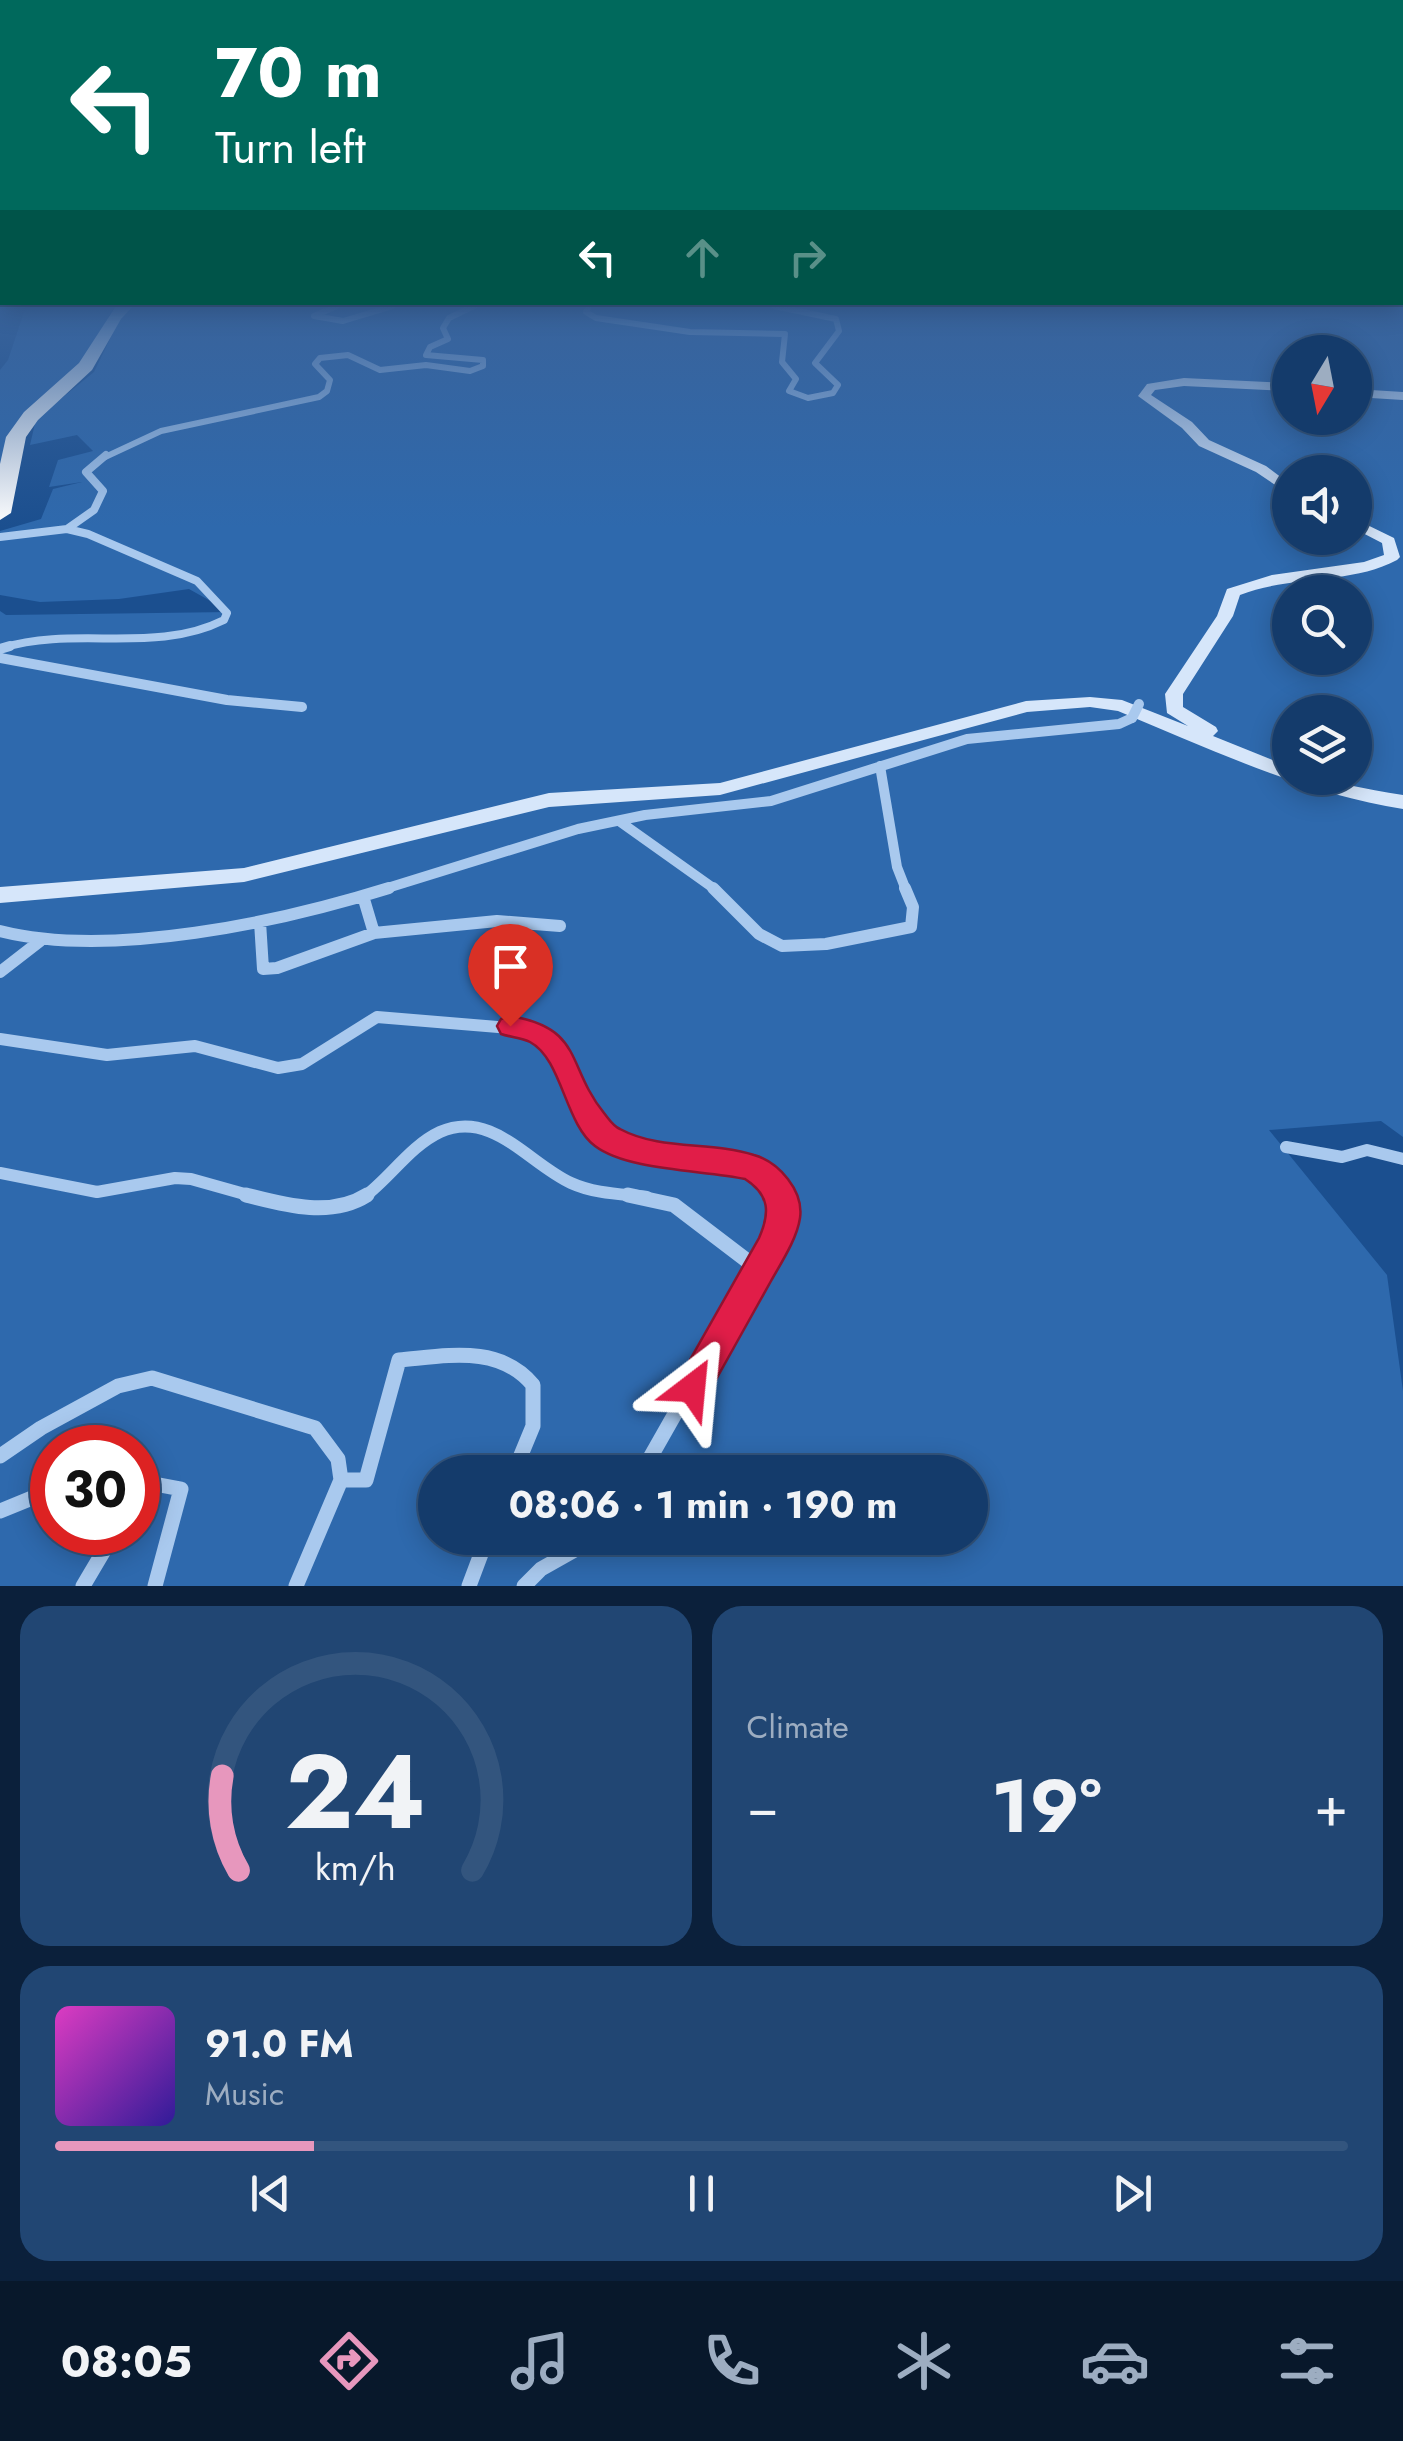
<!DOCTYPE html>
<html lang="en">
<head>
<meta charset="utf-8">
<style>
	:root { --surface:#143b6b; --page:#214673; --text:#f1f3f6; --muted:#9dadc1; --line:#33557e; --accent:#e797bd }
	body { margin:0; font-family:Jost,sans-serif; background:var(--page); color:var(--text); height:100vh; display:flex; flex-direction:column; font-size:38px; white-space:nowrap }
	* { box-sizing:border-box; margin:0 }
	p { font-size:32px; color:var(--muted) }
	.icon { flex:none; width:55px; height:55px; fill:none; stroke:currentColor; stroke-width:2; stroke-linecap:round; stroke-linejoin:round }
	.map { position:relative; height:1586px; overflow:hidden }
	.panel { display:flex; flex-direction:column; gap:20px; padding:20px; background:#0b203b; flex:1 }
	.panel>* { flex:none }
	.banner { position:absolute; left:0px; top:0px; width:1405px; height:305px; box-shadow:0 5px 25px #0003,0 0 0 2px var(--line); background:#00695c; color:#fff; overflow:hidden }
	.needle { width:65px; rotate:190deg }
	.tools { position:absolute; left:1272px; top:335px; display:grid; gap:20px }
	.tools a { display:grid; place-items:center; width:100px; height:100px; border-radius:50%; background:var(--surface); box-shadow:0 5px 25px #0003,0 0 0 2px var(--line); font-size:50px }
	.speed { position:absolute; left:30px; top:1425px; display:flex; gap:20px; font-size:50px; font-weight:700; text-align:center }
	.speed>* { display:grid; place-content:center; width:130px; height:130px; border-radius:50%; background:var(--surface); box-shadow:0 5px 25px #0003,0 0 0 2px var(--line); line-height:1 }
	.speed .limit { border:15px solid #d22; background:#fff; color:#111 }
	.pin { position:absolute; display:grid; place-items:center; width:85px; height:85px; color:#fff; margin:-102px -42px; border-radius:50% 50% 50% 0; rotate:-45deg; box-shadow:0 0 10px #0007 }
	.pin .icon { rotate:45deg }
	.me { position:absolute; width:110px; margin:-55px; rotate:29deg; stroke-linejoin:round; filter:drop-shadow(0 0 8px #0008) }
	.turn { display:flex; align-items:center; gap:35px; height:210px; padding:0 50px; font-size:45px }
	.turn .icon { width:130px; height:130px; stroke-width:2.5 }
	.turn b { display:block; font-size:70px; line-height:85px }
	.lanes { display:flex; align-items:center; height:95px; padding:0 50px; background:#0003; justify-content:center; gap:50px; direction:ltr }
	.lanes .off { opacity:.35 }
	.big { font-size:75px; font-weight:700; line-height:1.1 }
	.panel .card { flex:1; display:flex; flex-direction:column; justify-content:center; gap:15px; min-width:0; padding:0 35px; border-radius:30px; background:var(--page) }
	.panel .dial { align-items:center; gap:0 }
	.dial svg { height:260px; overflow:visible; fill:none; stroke:var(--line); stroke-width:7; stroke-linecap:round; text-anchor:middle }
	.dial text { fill:var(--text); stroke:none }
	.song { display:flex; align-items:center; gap:30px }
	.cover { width:120px; height:120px; border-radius:15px; background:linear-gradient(135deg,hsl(310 70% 55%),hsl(250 70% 35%)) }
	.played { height:10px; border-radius:5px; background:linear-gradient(90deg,var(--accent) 20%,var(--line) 20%) }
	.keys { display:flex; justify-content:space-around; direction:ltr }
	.heat { display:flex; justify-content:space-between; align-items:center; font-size:55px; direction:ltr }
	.panel .tiles { flex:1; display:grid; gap:20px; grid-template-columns:1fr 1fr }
	.card:last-child { grid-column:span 2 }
	.trip { position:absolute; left:418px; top:1455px; width:570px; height:100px; border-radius:50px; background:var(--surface); box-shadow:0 5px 25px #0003,0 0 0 2px var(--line); font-weight:700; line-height:100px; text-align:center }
	.tabs { display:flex; height:160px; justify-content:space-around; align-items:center; background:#08182b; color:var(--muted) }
	.tabs .icon { width:70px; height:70px }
	.tabs .active { color:var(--accent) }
	.tabs b { font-size:45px; color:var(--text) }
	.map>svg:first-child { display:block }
</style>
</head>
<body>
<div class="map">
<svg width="1403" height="1586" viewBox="0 0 1403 1586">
	<rect width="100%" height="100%" fill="#1b4f8f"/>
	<path fill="#2e69ad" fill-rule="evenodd" d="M26 306 113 307 91 357 16 437 0 484V370L8 360Z
		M126 306H1403V1137L1381 1121 1269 1130 1387 1275 1403 1391V1586H0V611L6 615 230 612 189 589 119 599 40 602 0 595V531L41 519 53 489 82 482 49 487 58 460 93 451 77 435 30 445 36 419 94 372ZM1290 352H1355V418H1290ZM1290 472H1355V538H1290ZM1290 592H1355V658H1290ZM1290 712H1355V778H1290ZM52 1448H138V1532H52ZM435 1472H970V1538H435Z"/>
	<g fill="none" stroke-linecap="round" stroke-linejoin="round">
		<path stroke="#a9c9ee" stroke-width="6" d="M337 306 314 316 343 321 393 306
			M589 306 586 312 596 318 690 332 785 334 782 362 796 379 789 391 808 398 833 393 838 385 815 363 839 331 836 319 774 306
			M103 458 161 431 319 397 327 391 330 380 315 364 320 358 348 355 380 370 426 365 470 371 483 366V360L426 355 430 347 448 339 443 328 449 318 474 306"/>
		<path stroke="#a9c9ee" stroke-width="8" d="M67 529 94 510 103 491 86 472 106 455
			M0 537 67 529 88 534 197 581 227 613 224 620C154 655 76 625 2 648"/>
		<path stroke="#a9c9ee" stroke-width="10" d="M0 649 10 646
			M0 658 227 700 302 707
			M880 766 897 867 906 890
			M619 821 716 890
			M381 890 578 829 645 815 771 801 967 739 1119 724 1132 718"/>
		<path stroke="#a9c9ee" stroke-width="12" d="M713 888 759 934 782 946 826 944 911 927 913 907 905 888
			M363 896 374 933
			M260 922 263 969 277 968 374 933 497 921 560 926
			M0 931C111 959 280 922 389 888
			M0 972 40 941
			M0 1039 107 1055 195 1046 278 1068 302 1064 377 1017 534 1030C570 1062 576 1126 622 1145 672 1165 750 1143 779 1197
			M1286 1147 1342 1157 1367 1150 1403 1159
			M0 1173 97 1192 175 1178 191 1179 255 1197
			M364 1197C390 1178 410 1146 440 1132 492 1109 529 1164 571 1183 595 1194 622 1194 647 1197"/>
		<path stroke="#a9c9ee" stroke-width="15" d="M246 1195C285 1205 331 1218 367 1195
			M628 1195 674 1205 758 1269
			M0 1456 41 1428 118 1386 152 1378 315 1428 338 1459 341 1480 296 1586
			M642 1472 781 1227 785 1209 778 1195
			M341 1480H366L399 1360C446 1356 499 1344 533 1385V1426L514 1472
			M138 1499 149 1483 181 1489 155 1586
			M0 1511 32 1498 52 1499
			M83 1586 115 1532
			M469 1586 487 1538
			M524 1586 541 1569 596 1538"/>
		<path fill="#d6e6fa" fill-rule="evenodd" d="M1184 378 1290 383V391L1184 386 1155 390 1151 395 1192 422 1209 440 1266 466 1290 484V495L1256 472 1199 446 1182 428 1138 396 1147 384Z
			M1355 389 1403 392V400L1355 397Z
			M1355 519 1394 538 1400 557 1397 560C1350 585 1290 575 1240 595L1233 616 1183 694V707L1216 727 1218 731 1213 736 1290 767V778C1329 778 1365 790 1403 795V809C1303 793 1212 750 1118 711L1090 707 1027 712 720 795 549 807 244 882 0 903V887L244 868 549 793 720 783 1026 701 1090 697 1122 700 1188 726 1167 713 1165 694 1217 616 1227 589 1272 575 1364 562 1384 555 1382 543 1355 529Z"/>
		<path fill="#fff" fill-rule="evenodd" d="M116 306H133L121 319 92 370 38 420 26 437 11 513 0 520V464L6 437 24 412 79 363Z"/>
		<path stroke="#a9c9ee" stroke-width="10" d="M1132 718 1139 704"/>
	</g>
	<linearGradient id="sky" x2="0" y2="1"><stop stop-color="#0f2b4f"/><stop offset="0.58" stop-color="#39639b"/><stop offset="1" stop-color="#39639b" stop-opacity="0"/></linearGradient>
	<rect width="1403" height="528" fill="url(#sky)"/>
	<path fill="#e11d48" stroke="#92132f" stroke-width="2.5" d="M510 1016C584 1028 566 1066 604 1113 609 1119 613 1126 620 1129 661 1151 711 1141 754 1155 779 1162 804 1191 800 1218 797 1239 781 1263 771 1281 749 1321 726 1361 704 1401L692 1406 679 1401 674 1388 759 1238C770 1213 770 1195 745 1179 704 1170 628 1171 595 1146 565 1124 562 1059 530 1042 522 1038 510 1037 501 1034L497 1026 501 1019Z"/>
</svg>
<div class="tools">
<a><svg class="needle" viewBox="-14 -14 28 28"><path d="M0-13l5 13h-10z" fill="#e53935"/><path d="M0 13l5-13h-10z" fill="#9dadc1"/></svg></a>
<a><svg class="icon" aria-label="sound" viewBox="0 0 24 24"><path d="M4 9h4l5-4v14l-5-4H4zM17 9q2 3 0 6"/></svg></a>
<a><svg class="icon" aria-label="search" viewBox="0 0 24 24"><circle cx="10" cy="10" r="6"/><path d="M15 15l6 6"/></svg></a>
<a><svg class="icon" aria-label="layers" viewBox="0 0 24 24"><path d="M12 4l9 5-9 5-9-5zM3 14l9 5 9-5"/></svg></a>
</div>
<div class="speed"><div class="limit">30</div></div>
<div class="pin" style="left:510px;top:1026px;background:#d93025"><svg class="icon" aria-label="arrive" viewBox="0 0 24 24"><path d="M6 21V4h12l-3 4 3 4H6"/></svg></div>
<svg class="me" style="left:692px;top:1388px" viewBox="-20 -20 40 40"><path d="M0-17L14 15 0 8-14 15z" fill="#e11d48" stroke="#fff" stroke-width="4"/></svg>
<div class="trip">08:06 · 1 min · 190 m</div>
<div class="banner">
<div class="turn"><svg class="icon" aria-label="left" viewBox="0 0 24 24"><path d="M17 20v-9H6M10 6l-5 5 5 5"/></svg><div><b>70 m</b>Turn left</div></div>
<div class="lanes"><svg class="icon" aria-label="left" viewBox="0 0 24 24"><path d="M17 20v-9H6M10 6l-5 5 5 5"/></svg><svg class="icon off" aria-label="ahead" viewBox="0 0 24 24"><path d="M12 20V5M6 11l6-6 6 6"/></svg><svg class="icon off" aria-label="right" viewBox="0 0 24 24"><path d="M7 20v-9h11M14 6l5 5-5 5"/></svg></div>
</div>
</div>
<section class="panel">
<div class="tiles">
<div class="card dial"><svg viewBox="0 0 100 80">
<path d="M14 69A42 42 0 1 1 86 69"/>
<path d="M14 69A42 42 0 0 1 9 40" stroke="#e797bd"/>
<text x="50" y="56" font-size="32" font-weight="700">24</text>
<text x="50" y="72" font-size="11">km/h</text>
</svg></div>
<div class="card"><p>Climate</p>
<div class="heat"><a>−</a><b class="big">19°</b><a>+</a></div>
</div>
<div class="card">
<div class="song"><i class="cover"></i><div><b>91.0 FM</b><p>Music</p></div></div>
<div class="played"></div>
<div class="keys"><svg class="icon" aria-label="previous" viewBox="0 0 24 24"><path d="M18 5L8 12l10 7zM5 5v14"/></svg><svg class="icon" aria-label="pause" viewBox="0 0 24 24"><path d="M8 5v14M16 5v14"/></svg><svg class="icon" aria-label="next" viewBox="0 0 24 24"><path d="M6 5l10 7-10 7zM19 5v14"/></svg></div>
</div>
</div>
</section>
<nav class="tabs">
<b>08:05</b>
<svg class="icon active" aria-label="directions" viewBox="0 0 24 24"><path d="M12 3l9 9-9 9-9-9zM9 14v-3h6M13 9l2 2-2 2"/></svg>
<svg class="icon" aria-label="music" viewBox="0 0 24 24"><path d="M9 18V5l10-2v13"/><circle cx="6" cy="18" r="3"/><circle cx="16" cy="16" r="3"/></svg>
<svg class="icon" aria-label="phone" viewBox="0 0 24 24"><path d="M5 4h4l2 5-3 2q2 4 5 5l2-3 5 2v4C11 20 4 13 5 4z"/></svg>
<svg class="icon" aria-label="climate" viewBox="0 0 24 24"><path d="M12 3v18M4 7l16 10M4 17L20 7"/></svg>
<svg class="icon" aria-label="car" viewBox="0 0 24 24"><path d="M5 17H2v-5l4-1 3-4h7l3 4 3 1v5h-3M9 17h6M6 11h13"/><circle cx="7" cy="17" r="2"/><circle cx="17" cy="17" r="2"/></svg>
<svg class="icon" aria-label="filters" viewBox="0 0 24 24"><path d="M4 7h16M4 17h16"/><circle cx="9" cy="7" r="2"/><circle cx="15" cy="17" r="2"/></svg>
</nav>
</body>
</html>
